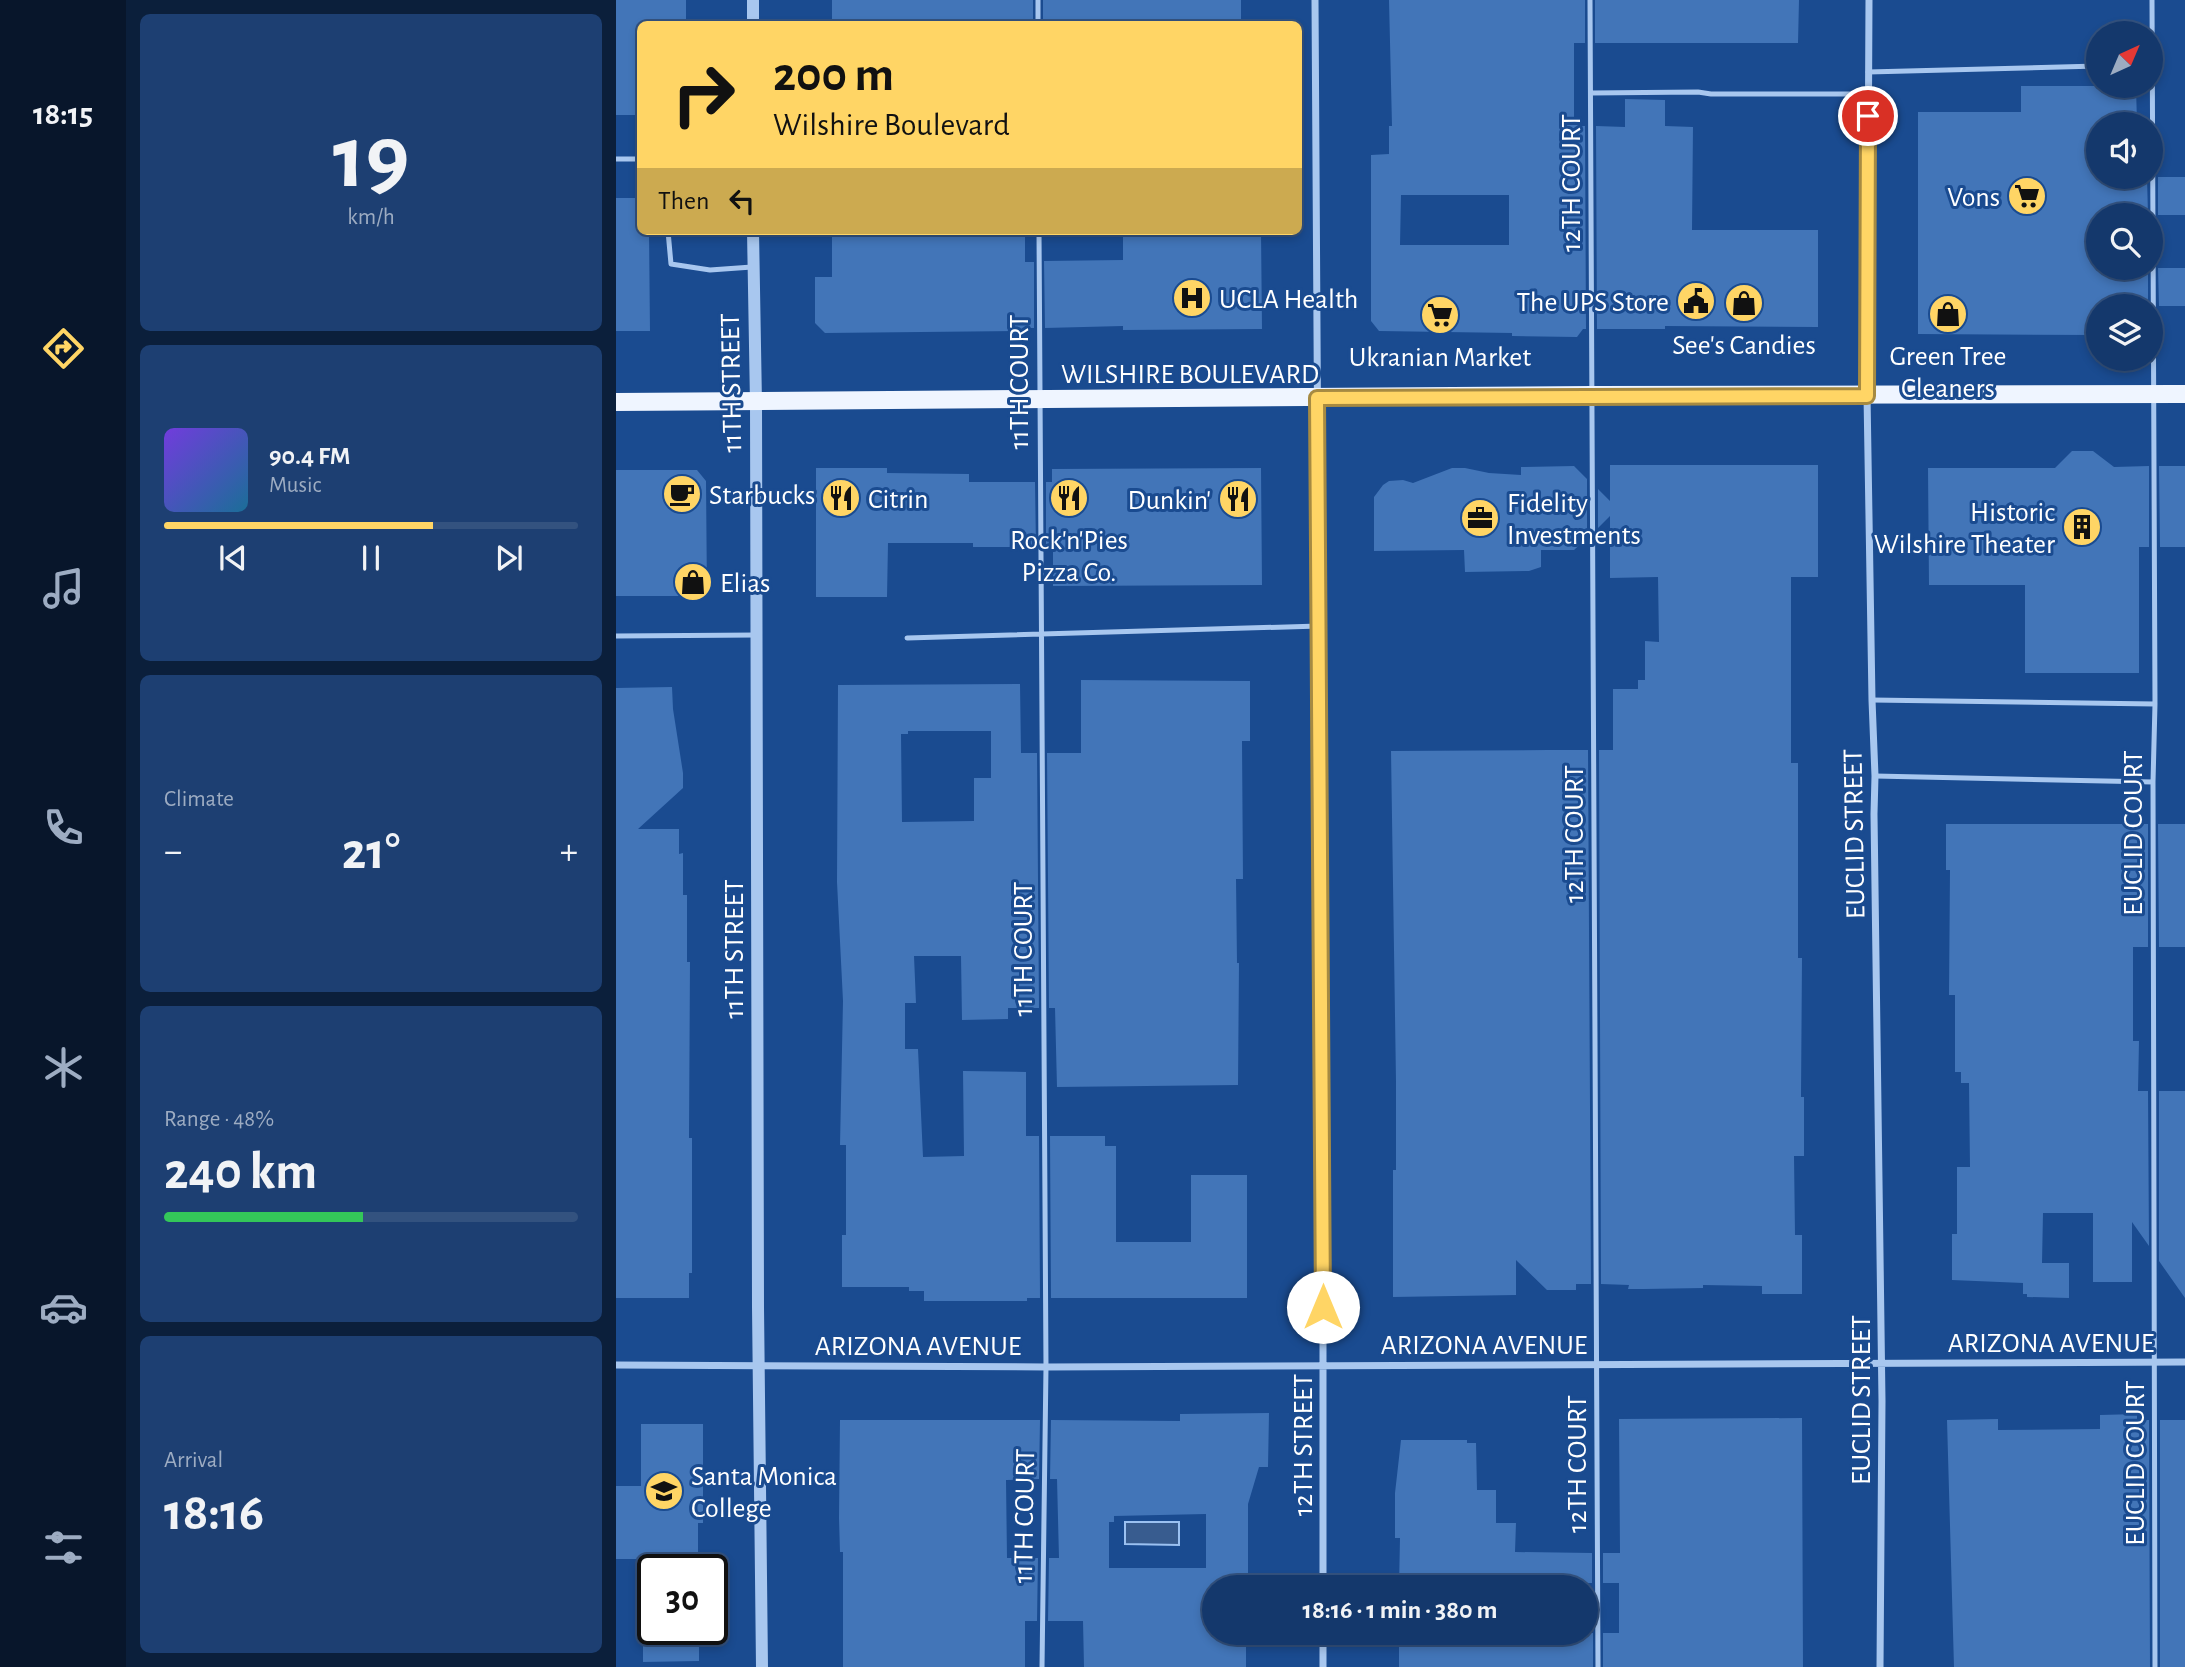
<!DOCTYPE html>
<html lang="en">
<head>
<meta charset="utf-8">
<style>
	:root { --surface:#14386c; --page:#1d3f72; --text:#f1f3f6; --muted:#9dacc2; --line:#33527f; --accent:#ffd565 }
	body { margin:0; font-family:"Alegreya Sans",sans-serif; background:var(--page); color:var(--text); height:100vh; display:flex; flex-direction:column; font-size:26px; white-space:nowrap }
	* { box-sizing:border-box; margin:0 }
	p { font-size:23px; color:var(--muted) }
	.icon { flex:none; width:38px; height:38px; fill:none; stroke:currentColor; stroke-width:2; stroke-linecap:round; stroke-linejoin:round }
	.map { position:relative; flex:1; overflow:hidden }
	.sheet { display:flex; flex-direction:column; gap:14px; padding:14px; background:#0b1f3b; width:490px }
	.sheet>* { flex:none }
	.hud { position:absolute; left:21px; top:21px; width:665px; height:214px; border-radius:10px; box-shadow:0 4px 10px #0003,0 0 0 2px var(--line); background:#ffd565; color:#111; overflow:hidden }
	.needle { width:46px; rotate:44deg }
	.buttons { position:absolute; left:1470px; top:21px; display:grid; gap:14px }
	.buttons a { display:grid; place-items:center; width:77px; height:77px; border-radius:50%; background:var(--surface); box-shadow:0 4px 10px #0003,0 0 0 2px var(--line); font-size:35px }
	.speed { position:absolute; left:21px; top:1554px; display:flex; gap:14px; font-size:35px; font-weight:700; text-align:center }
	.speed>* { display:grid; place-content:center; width:91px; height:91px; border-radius:50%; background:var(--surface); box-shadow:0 4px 10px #0003,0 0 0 2px var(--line); line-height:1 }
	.speed .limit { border:4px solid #111; border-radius:10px; background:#fff; color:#111 }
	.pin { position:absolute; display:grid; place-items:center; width:60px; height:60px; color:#fff; margin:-30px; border:4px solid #fff; border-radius:50%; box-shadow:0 2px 7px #0007 }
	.me { position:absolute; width:77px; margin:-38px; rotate:0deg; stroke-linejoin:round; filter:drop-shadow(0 0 5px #0008) }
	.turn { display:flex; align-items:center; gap:24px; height:147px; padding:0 21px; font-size:32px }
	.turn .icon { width:91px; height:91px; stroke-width:2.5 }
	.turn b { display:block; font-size:49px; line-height:60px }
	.then { display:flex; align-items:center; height:66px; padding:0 21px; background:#0003; gap:14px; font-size:26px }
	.big { font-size:52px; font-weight:700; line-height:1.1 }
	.sheet .card { flex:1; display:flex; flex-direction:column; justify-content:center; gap:10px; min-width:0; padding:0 24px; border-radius:10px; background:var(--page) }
	.sheet .dial { align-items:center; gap:0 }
	.dial b { font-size:91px; line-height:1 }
	.song { display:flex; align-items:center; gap:21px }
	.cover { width:84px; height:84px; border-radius:10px; background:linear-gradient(135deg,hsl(260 70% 55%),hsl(200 70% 35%)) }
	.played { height:7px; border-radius:4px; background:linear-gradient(90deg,var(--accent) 65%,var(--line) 65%) }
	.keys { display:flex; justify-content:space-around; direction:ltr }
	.heat { display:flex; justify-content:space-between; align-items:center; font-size:38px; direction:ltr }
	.charge { height:10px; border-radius:5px; background:linear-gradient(90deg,#34c759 48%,var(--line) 0) }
	.trip { position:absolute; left:586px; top:1575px; width:396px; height:70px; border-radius:35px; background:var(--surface); box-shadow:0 4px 10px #0003,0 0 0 2px var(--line); font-weight:700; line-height:70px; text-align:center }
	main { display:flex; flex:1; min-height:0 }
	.dock { display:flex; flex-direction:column; width:126px; justify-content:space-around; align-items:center; background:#08162b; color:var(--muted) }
	.dock .icon { width:49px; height:49px }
	.dock .selected { color:var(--accent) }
	.dock b { font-size:32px; color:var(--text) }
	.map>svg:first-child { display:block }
</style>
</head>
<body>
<main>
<nav class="dock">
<b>18:15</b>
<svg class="icon selected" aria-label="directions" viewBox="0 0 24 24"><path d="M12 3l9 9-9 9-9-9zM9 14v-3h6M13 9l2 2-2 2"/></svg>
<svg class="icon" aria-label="music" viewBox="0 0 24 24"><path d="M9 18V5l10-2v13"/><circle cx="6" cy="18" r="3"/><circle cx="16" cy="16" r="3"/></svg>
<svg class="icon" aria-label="phone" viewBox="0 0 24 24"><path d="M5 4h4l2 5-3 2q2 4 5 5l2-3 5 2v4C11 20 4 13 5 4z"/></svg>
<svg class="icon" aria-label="climate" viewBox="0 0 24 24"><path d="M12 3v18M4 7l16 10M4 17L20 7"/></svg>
<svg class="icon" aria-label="car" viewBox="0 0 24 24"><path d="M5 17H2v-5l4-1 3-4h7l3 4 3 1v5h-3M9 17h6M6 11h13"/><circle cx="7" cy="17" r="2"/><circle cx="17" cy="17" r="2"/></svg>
<svg class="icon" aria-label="filters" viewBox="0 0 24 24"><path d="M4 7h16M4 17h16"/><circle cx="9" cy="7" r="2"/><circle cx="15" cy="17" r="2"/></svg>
</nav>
<section class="sheet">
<div class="card dial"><b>19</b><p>km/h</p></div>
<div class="card">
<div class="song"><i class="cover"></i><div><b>90.4 FM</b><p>Music</p></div></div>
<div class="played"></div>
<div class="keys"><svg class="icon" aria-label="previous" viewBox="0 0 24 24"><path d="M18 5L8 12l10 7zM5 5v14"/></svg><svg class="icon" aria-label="pause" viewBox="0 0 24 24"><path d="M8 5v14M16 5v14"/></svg><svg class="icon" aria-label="next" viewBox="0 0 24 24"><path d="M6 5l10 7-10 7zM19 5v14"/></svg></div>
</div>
<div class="card"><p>Climate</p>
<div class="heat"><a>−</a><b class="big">21°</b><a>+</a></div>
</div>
<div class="card"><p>Range · 48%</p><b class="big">240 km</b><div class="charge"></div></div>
<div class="card"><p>Arrival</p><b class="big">18:16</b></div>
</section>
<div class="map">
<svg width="1569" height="1667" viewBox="0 0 1569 1667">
	<rect width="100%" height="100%" fill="#1a4b90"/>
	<path fill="#385c8f" stroke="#9bc1f1" stroke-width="2" d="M509 1522H563V1545L509 1544Z"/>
	<path fill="#4275b8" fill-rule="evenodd" d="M0 0H70V24H24V115H0Z
		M216 0H417V24H216Z
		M427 0H625V24H427Z
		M773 0H969V43H958V121H963V126H969L970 329H967L961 337 896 336V333L763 331 755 321V155L773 154V126H776ZM785 195H893V245H784Z
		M979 0H1183L1182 43H979Z
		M1405 86H1520L1521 124H1482V177H1531L1532 215H1482V268H1532V306H1482V335L1302 334V112H1405Z
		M1009 99 1049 100V126L1077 127 1076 230H1202V327L1049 326V329H981L980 126 1009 127Z
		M1542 177H1569V215H1542Z
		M0 198H24V231H33L34 331H0Z
		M216 231H409V262H418V328H410V331L209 333 199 323V277H216Z
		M507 231H645L646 329 507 330V326L429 328 428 261 507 260Z
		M1542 268H1569V306H1543Z
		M1456 451H1477L1498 467 1533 466V547H1523V673H1409V585H1313L1312 468H1439Z
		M994 465H1202V577H1175V763H1182V958H1186L1185 1097H1188V1156H1178L1179 1235H1186V1294H1146V1286L1087 1285V1288L1028 1289H1012L1013 1285 985 1284 983 750H997V689H1022V680H1029V641L1043 642 1042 577 994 578V516L982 528V489L994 501Z
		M958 466 971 479V538L958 550H925V567L913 571 849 572 848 550 758 551V497L767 485 773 481 787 480 797 483 836 468H849L873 473 905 475V467Z
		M1543 466H1569V547H1544Z
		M200 468H271V473L353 474V482H419L420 547H357V543H272L271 597H200Z
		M645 468 646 585 437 586V548H430V482H436V469Z
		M0 470H81L90 481 91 596H0Z
		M465 680 634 681V741H626L627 879H620L621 963H623L622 1085 441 1087 439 1008H433L431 753H465Z
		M404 684 405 753H421L423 1008H392V1019L346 1020 345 956H298L300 1003H289V1049H302L307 1157 348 1156 347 1071 410 1072V1136H423L424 1298H411V1301H308V1291H293V1287H226V1235H230V1145H224L227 1001 221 882 222 685ZM292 731H375V778H358V821L286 822 285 734H292Z
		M56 687 57 709 67 773V788L22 829H63V854L67 853V895H71V962H74L73 1138H76V1273H73V1298H0V688Z
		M933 750H972L975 1284H960V1290H931L900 1260V1295L777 1297V1170H780V1082L775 751Z
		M1330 824H1532V947H1517V1041H1523L1522 1091H1532L1533 1246 1516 1222V1282H1477V1213H1427L1426 1263H1453V1298L1411 1297V1294H1407V1283L1336 1280V1234H1341V1167H1354L1353 1083H1345V1072H1339V995H1333L1334 870H1330Z
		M1542 824H1569V947H1543Z
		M1543 1091H1569V1298L1543 1261Z
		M434 1136H489V1146H500V1242H575V1175H631V1298H435Z
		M653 1413 652 1467H643L632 1504V1587H598V1633H630V1667H468L467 1621H432L433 1558H443L441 1479H434L435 1420 564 1421V1414ZM590 1514V1568H493V1522H498V1516Z
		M1521 1414V1420H1533L1534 1667H1338L1331 1420 1382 1419V1430L1484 1429V1415Z
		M1186 1418 1187 1667H987V1633H1003V1583H987V1553H1004L1003 1419Z
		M224 1420H424L423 1479 390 1480 391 1558H422L421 1621H409V1667H227V1552H224L223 1518Z
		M1544 1420H1569V1667H1544Z
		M25 1424H87V1523H82V1570H27V1559H0V1486H25Z
		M785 1440H851V1443H860L861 1490H880V1523H900L899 1552 976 1553V1583H914V1587H783L784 1538H779V1493Z
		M27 1629H83V1661L27 1662Z
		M783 1633H977V1667H783Z"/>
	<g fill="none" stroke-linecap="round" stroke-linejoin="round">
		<path stroke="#a8c7ef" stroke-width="5" d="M422 0V24
			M974 0 982 1667
			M1536 0 1539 704 1537 782 1539 1667
			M1252 72 1482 66
			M975 93 1082 92 1095 94H1252
			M0 159H24
			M52 231 55 264 94 270 136 267
			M423 231 430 1367 426 1667
			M0 636 141 635
			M291 638 703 626
			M1256 700 1539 704
			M1259 776 1537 782"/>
		<path stroke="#a8c7ef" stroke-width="7" d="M699 0 707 1318V1587
			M1253 0 1251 395 1256 700 1259 776 1258 814 1266 1401 1264 1667
			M0 1365 430 1367 1569 1362
			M707 1667V1633"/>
		<path stroke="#a8c7ef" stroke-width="12" d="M137 24V0
			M137 231 140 403 142 1307 146 1667"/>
		<path stroke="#eff5ff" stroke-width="18" d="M0 402 976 395 1569 394"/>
	</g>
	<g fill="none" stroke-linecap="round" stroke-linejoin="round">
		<defs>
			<path id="route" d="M707 1307 701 398 1251 396 1252 116"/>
		</defs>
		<use href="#route" stroke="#a68a42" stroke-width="18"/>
		<use href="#route" stroke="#ffd565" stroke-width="12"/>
	</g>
	<defs>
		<symbol id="supermarket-disc" viewBox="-11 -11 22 22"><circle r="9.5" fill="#ffd565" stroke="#1a4b90"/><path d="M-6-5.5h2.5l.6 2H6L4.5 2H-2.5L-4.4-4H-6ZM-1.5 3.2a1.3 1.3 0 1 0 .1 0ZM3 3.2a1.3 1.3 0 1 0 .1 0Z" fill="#111"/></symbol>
		<symbol id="hospital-disc" viewBox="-11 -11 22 22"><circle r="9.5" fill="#ffd565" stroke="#1a4b90"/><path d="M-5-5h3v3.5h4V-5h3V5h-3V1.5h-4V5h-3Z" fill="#111"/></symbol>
		<symbol id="civic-disc" viewBox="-11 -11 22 22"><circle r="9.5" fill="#ffd565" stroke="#1a4b90"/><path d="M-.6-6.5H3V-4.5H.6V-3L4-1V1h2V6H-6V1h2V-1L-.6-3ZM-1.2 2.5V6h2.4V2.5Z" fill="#111"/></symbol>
		<symbol id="shop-disc" viewBox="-11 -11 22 22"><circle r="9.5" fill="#ffd565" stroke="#1a4b90"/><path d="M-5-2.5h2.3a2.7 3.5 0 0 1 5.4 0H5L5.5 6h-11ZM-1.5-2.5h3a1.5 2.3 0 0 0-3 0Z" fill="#111"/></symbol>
		<symbol id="cafe-disc" viewBox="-11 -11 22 22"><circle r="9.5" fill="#ffd565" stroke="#1a4b90"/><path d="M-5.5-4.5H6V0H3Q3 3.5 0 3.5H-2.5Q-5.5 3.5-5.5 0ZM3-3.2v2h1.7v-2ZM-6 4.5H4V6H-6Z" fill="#111"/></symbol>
		<symbol id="restaurant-disc" viewBox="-11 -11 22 22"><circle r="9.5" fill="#ffd565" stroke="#1a4b90"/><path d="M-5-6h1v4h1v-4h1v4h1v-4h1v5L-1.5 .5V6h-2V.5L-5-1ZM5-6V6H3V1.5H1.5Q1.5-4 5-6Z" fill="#111"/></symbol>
		<symbol id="office-disc" viewBox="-11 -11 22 22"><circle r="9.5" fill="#ffd565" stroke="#1a4b90"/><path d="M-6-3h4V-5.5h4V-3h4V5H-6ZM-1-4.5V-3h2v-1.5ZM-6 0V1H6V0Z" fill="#111"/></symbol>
		<symbol id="building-disc" viewBox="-11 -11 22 22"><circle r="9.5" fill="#ffd565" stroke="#1a4b90"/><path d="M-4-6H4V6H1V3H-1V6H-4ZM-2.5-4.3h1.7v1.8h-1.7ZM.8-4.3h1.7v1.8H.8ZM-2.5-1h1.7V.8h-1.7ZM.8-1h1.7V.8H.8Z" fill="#111"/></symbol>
		<symbol id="university-disc" viewBox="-11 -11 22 22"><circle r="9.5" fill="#ffd565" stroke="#1a4b90"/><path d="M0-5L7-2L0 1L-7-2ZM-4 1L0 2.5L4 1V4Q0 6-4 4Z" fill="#111"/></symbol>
	</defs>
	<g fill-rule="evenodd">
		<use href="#supermarket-disc" x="1389" y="174" width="44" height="44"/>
		<use href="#hospital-disc" x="554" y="276" width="44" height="44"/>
		<use href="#civic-disc" x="1058" y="279" width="44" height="44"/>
		<use href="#shop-disc" x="1106" y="281" width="44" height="44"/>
		<use href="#shop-disc" x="1310" y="292" width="44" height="44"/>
		<use href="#supermarket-disc" x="802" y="293" width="44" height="44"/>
		<use href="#cafe-disc" x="44" y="472" width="44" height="44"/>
		<use href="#restaurant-disc" x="203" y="476" width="44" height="44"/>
		<use href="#restaurant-disc" x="431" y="476" width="44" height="44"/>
		<use href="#restaurant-disc" x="600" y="477" width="44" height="44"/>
		<use href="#office-disc" x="842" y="496" width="44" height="44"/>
		<use href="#building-disc" x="1444" y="505" width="44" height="44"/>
		<use href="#shop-disc" x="55" y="560" width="44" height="44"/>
		<use href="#university-disc" x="26" y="1469" width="44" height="44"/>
	</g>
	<g text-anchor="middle" stroke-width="6" stroke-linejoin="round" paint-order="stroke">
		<g font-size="28" fill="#fff" stroke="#1a4b90">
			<text transform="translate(954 183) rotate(-90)" y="10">12TH COURT</text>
			<text x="574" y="383">WILSHIRE BOULEVARD</text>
			<text transform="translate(402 382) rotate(-90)" y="10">11TH COURT</text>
			<text transform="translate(114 383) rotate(-91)" y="10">11TH STREET</text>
			<text transform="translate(1516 833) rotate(-90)" y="10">EUCLID COURT</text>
			<text transform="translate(957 834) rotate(-90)" y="10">12TH COURT</text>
			<text transform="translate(1237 834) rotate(-91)" y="10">EUCLID STREET</text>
			<text transform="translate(117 949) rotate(-90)" y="10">11TH STREET</text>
			<text transform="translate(406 949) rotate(-90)" y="10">11TH COURT</text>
			<text x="1435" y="1352">ARIZONA AVENUE</text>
			<text x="868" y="1354">ARIZONA AVENUE</text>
			<text x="302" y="1355">ARIZONA AVENUE</text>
			<text transform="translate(1244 1400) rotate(-90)" y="10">EUCLID STREET</text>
			<text transform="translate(686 1445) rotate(-90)" y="10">12TH STREET</text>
			<text transform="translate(1518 1463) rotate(-90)" y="10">EUCLID COURT</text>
			<text transform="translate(960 1464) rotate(-90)" y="10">12TH COURT</text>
			<text transform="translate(407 1516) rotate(-89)" y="10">11TH COURT</text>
		</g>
		<g font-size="28" fill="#fff" stroke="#1a4b90" text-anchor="start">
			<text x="1384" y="206" text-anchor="end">Vons</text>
			<text x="603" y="308">UCLA Health</text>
			<text x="1053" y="311" text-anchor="end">The UPS Store</text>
			<text x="1128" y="354" text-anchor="middle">See's Candies</text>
			<text x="1332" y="365" text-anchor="middle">Green Tree<tspan x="1332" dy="32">Cleaners</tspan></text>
			<text x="824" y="366" text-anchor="middle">Ukranian Market</text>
			<text x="93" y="504">Starbucks</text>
			<text x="252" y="508">Citrin</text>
			<text x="595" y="509" text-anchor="end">Dunkin'</text>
			<text x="891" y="512">Fidelity<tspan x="891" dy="32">Investments</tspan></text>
			<text x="1439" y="521" text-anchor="end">Historic<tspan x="1439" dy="32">Wilshire Theater</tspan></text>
			<text x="453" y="549" text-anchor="middle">Rock'n'Pies<tspan x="453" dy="32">Pizza Co.</tspan></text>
			<text x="104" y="592">Elias</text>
			<text x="75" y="1485">Santa Monica<tspan x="75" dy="32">College</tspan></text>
		</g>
	</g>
</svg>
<div class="buttons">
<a><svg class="needle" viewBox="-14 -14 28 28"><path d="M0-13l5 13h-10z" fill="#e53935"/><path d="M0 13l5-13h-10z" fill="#9dacc2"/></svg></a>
<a><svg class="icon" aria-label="sound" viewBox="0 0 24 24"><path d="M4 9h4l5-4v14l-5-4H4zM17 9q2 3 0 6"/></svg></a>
<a><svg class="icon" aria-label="search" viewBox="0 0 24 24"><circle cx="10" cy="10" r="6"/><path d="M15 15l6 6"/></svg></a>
<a><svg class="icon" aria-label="layers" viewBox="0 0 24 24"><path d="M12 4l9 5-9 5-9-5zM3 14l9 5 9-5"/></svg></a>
</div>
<div class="speed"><div class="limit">30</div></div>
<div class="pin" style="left:1252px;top:116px;background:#d93025"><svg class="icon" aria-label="arrive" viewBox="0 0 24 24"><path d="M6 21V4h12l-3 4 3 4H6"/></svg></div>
<svg class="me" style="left:707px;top:1307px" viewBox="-20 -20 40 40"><circle r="19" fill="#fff"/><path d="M0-13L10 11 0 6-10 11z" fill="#ffd565"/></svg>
<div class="trip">18:16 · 1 min · 380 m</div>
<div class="hud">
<div class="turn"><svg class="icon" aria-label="right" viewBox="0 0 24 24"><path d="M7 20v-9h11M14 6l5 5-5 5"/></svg><div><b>200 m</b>Wilshire Boulevard</div></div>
<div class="then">Then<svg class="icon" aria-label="left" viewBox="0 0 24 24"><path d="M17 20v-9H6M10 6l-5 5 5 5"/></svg></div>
</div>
</div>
</main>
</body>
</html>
